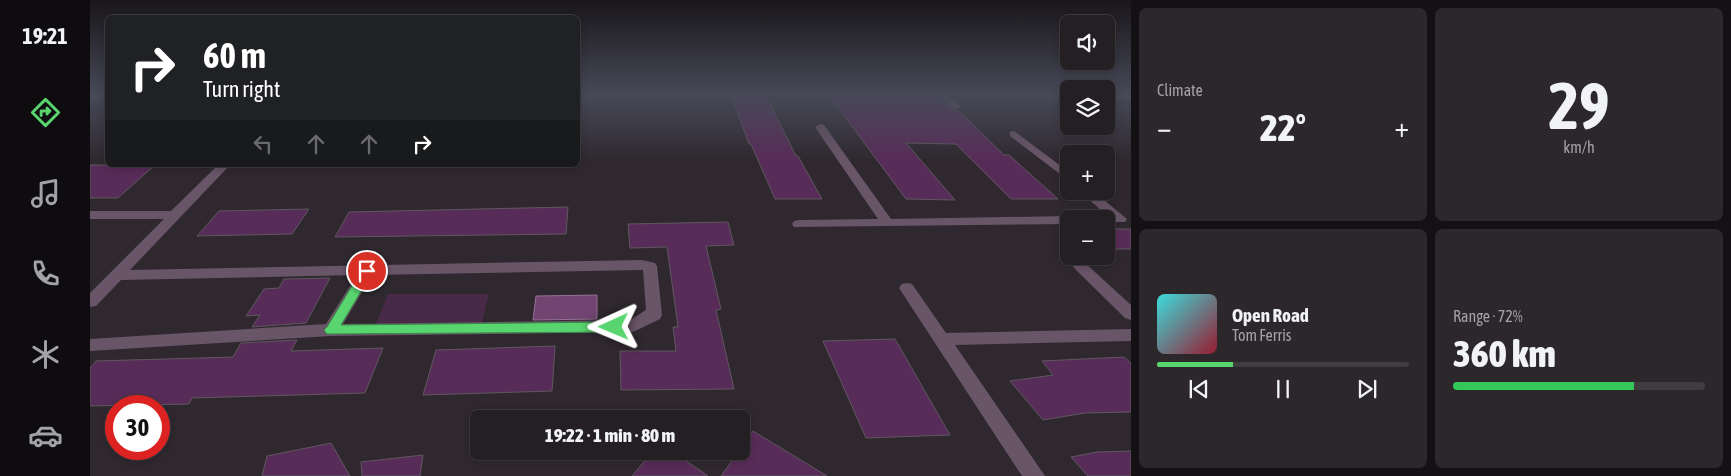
<!DOCTYPE html>
<html lang="en">
<head>
<meta charset="utf-8">
<style>
	:root { --surface:#231f23; --page:#2b272b; --text:#f1f3f6; --muted:#a3a2a6; --line:#403d41; --accent:#59d56f }
	body { margin:0; font-family:"Asap Condensed",sans-serif; background:var(--page); color:var(--text); height:100vh; display:flex; flex-direction:column; font-size:19px; white-space:nowrap }
	* { box-sizing:border-box; margin:0 }
	p { font-size:16px; color:var(--muted) }
	.icon { flex:none; width:28px; height:28px; fill:none; stroke:currentColor; stroke-width:2; stroke-linecap:round; stroke-linejoin:round }
	.map { position:relative; flex:1; overflow:hidden }
	.sheet { display:flex; flex-direction:column; gap:8px; padding:8px; background:#131113; width:600px }
	.sheet>* { flex:none }
	.guide { position:absolute; left:15px; top:15px; width:475px; height:152px; border-radius:8px; box-shadow:0 2px 8px #0003,0 0 0 1px var(--line); background:#202124; color:#fff; overflow:hidden }
	.buttons { position:absolute; left:970px; top:15px; display:grid; gap:10px }
	.buttons a { display:grid; place-items:center; width:55px; height:55px; border-radius:8px; background:var(--surface); box-shadow:0 2px 8px #0003,0 0 0 1px var(--line); font-size:25px }
	.speed { position:absolute; left:15px; top:395px; display:flex; gap:10px; font-size:25px; font-weight:700; text-align:center }
	.speed>* { display:grid; place-content:center; width:65px; height:65px; border-radius:50%; background:var(--surface); box-shadow:0 2px 8px #0003,0 0 0 1px var(--line); line-height:1 }
	.speed .limit { border:8px solid #d22; background:#fff; color:#111 }
	.pin { position:absolute; display:grid; place-items:center; width:42px; height:42px; color:#fff; margin:-21px; border:2px solid #fff; border-radius:50%; box-shadow:0 1px 5px #0007 }
	.me { position:absolute; width:55px; margin:-28px; rotate:269deg; stroke-linejoin:round; filter:drop-shadow(0 0 4px #0008) }
	.turn { display:flex; align-items:center; gap:18px; height:105px; padding:0 15px; font-size:22px }
	.turn .icon { width:65px; height:65px; stroke-width:2.5 }
	.turn b { display:block; font-size:35px; line-height:42px }
	.lanes { display:flex; align-items:center; height:48px; padding:0 15px; background:#0003; justify-content:center; gap:25px; direction:ltr }
	.lanes .off { opacity:.35 }
	.big { font-size:38px; font-weight:800; line-height:1.1 }
	.sheet .card { flex:1; display:flex; flex-direction:column; justify-content:center; gap:8px; min-width:0; padding:0 18px; border-radius:8px; background:var(--page) }
	.sheet .dial { align-items:center; gap:0 }
	.dial b { font-size:65px; line-height:1 }
	.song { display:flex; align-items:center; gap:15px }
	.cover { width:60px; height:60px; border-radius:8px; background:linear-gradient(135deg,hsl(180 70% 55%),hsl(350 70% 35%)) }
	.played { height:5px; border-radius:2px; background:linear-gradient(90deg,var(--accent) 30%,var(--line) 30%) }
	.keys { display:flex; justify-content:space-around; direction:ltr }
	.heat { display:flex; justify-content:space-between; align-items:center; font-size:28px; direction:ltr }
	.charge { height:8px; border-radius:4px; background:linear-gradient(90deg,#34c759 72%,var(--line) 0) }
	.sheet .tiles { flex:1; display:grid; gap:8px; grid-template-columns:repeat(2,1fr) }
	.trip { position:absolute; left:380px; top:410px; width:280px; height:50px; border-radius:8px; background:var(--surface); box-shadow:0 2px 8px #0003,0 0 0 1px var(--line); font-weight:800; line-height:50px; text-align:center }
	main { display:flex; flex:1; min-height:0 }
	.menu { display:flex; flex-direction:column; width:90px; justify-content:space-around; align-items:center; background:#0e0c0e; color:var(--muted) }
	.menu .icon { width:35px; height:35px }
	.menu .current { color:var(--accent) }
	.menu b { font-size:22px; color:var(--text) }
	.map>svg:first-child { display:block }
</style>
</head>
<body>
<main>
<nav class="menu">
<b>19:21</b>
<svg class="icon current" aria-label="directions" viewBox="0 0 24 24"><path d="M12 3l9 9-9 9-9-9zM9 14v-3h6M13 9l2 2-2 2"/></svg>
<svg class="icon" aria-label="music" viewBox="0 0 24 24"><path d="M9 18V5l10-2v13"/><circle cx="6" cy="18" r="3"/><circle cx="16" cy="16" r="3"/></svg>
<svg class="icon" aria-label="phone" viewBox="0 0 24 24"><path d="M5 4h4l2 5-3 2q2 4 5 5l2-3 5 2v4C11 20 4 13 5 4z"/></svg>
<svg class="icon" aria-label="climate" viewBox="0 0 24 24"><path d="M12 3v18M4 7l16 10M4 17L20 7"/></svg>
<svg class="icon" aria-label="car" viewBox="0 0 24 24"><path d="M5 17H2v-5l4-1 3-4h7l3 4 3 1v5h-3M9 17h6M6 11h13"/><circle cx="7" cy="17" r="2"/><circle cx="17" cy="17" r="2"/></svg>
</nav>
<div class="map">
<svg width="1041" height="476" viewBox="0 0 1041 476">
	<rect width="100%" height="100%" fill="#2f292f"/>
	<path fill="#492948" d="M298 294H399L390 330 283 331Z"/>
	<path fill="#714471" stroke="#937292" d="M507 295V319L443 320 446 296Z"/>
	<path fill="#582c58" stroke="#5f585f" d="M641 94H675L706 156H708L732 199H685L661 144H659Z
		M738 94H845L863 110H868L914 155H919L968 199H921L866 144 816 143 865 200 816 199Z
		M0 165H65L28 198H0Z
		M478 207 476 234 245 237 259 212Z
		M219 209 202 234 107 236 129 211Z
		M638 222 644 245 616 246 631 309 626 310 644 389 531 390 530 351H586L583 327H588L577 247 540 248 538 224Z
		M1016 229H1041V249H1016Z
		M240 278 216 323 162 327 170 315 156 316 174 289 189 288 194 279Z
		M805 339 860 435 776 438 733 341Z
		M207 340 201 351 293 348 275 393 102 398 99 404 0 406V368L6 361 143 357 151 343Z
		M465 346 462 391 333 395 346 350Z
		M1034 357 1041 363V412L995 413 953 420 920 381 963 375 952 361Z
		M663 431 737 476H631L649 451H651V448Z
		M241 443 260 476H172L177 456Z
		M563 451H582L618 476H542Z
		M1041 451V476H998L981 457 1007 452Z
		M333 455 330 476H272L271 462Z"/>
	<g fill="none" stroke-linecap="round" stroke-linejoin="round">
		<path fill="#695568" fill-rule="evenodd" d="M957 95H979V99L955 98V96Z
			M1016 95H1041V99H1016Z"/>
		<path fill="#695568" fill-rule="evenodd" d="M2 94H13L0 102Z
			M696 94H705L708 98 700 100Z
			M847 94H856L872 107 864 109Z
			M730 124 734 125 801 219 979 216 985 219H979V224L704 227 702 224 704 221 709 220 788 219 725 127Z
			M924 131 979 172V181L920 136V132Z
			M128 165H140L40 270 552 260 565 263 567 266 572 315 570 319 543 332 241 336 0 351V339L236 324 267 275 31 280 6 306 0 307V293L74 219H0V211H81ZM553 270 556 310 540 320 253 324 282 275Z
			M989 191H1003L1037 219 1035 222H1025Z
			M989 260 994 262 1041 305V320L1035 318 984 268 982 265Z
			M817 283 822 284 856 333 1041 329V341L865 345 955 476H932L809 288 812 284Z"/>
	</g>
	<linearGradient id="sky" x2="0" y2="1"><stop stop-color="#1a171a"/><stop offset="0.59" stop-color="#474958"/><stop offset="1" stop-color="#474958" stop-opacity="0"/></linearGradient>
	<rect width="1041" height="160" fill="url(#sky)"/>
	<path fill="#59d56f" stroke="#3a8a48" d="M277 267 283 271 251 325 524 322 531 327 524 332 237 334 234 330 237 327 273 268Z"/>
</svg>
<div class="buttons">
<a><svg class="icon" aria-label="sound" viewBox="0 0 24 24"><path d="M4 9h4l5-4v14l-5-4H4zM17 9q2 3 0 6"/></svg></a>
<a><svg class="icon" aria-label="layers" viewBox="0 0 24 24"><path d="M12 4l9 5-9 5-9-5zM3 14l9 5 9-5"/></svg></a>
<a>+</a>
<a>−</a>
</div>
<div class="speed"><div class="limit">30</div></div>
<div class="pin" style="left:277px;top:271px;background:#d93025"><svg class="icon" aria-label="arrive" viewBox="0 0 24 24"><path d="M6 21V4h12l-3 4 3 4H6"/></svg></div>
<svg class="me" style="left:524px;top:327px" viewBox="-20 -20 40 40"><path d="M0-17L14 15 0 8-14 15z" fill="#59d56f" stroke="#fff" stroke-width="4"/></svg>
<div class="trip">19:22 · 1 min · 80 m</div>
<div class="guide">
<div class="turn"><svg class="icon" aria-label="right" viewBox="0 0 24 24"><path d="M7 20v-9h11M14 6l5 5-5 5"/></svg><div><b>60 m</b>Turn right</div></div>
<div class="lanes"><svg class="icon off" aria-label="left" viewBox="0 0 24 24"><path d="M17 20v-9H6M10 6l-5 5 5 5"/></svg><svg class="icon off" aria-label="ahead" viewBox="0 0 24 24"><path d="M12 20V5M6 11l6-6 6 6"/></svg><svg class="icon off" aria-label="ahead" viewBox="0 0 24 24"><path d="M12 20V5M6 11l6-6 6 6"/></svg><svg class="icon" aria-label="right" viewBox="0 0 24 24"><path d="M7 20v-9h11M14 6l5 5-5 5"/></svg></div>
</div>
</div>
<section class="sheet">
<div class="tiles">
<div class="card"><p>Climate</p>
<div class="heat"><a>−</a><b class="big">22°</b><a>+</a></div>
</div>
<div class="card dial"><b>29</b><p>km/h</p></div>
<div class="card">
<div class="song"><i class="cover"></i><div><b>Open Road</b><p>Tom Ferris</p></div></div>
<div class="played"></div>
<div class="keys"><svg class="icon" aria-label="previous" viewBox="0 0 24 24"><path d="M18 5L8 12l10 7zM5 5v14"/></svg><svg class="icon" aria-label="pause" viewBox="0 0 24 24"><path d="M8 5v14M16 5v14"/></svg><svg class="icon" aria-label="next" viewBox="0 0 24 24"><path d="M6 5l10 7-10 7zM19 5v14"/></svg></div>
</div>
<div class="card"><p>Range · 72%</p><b class="big">360 km</b><div class="charge"></div></div>
</div>
</section>
</main>
</body>
</html>
